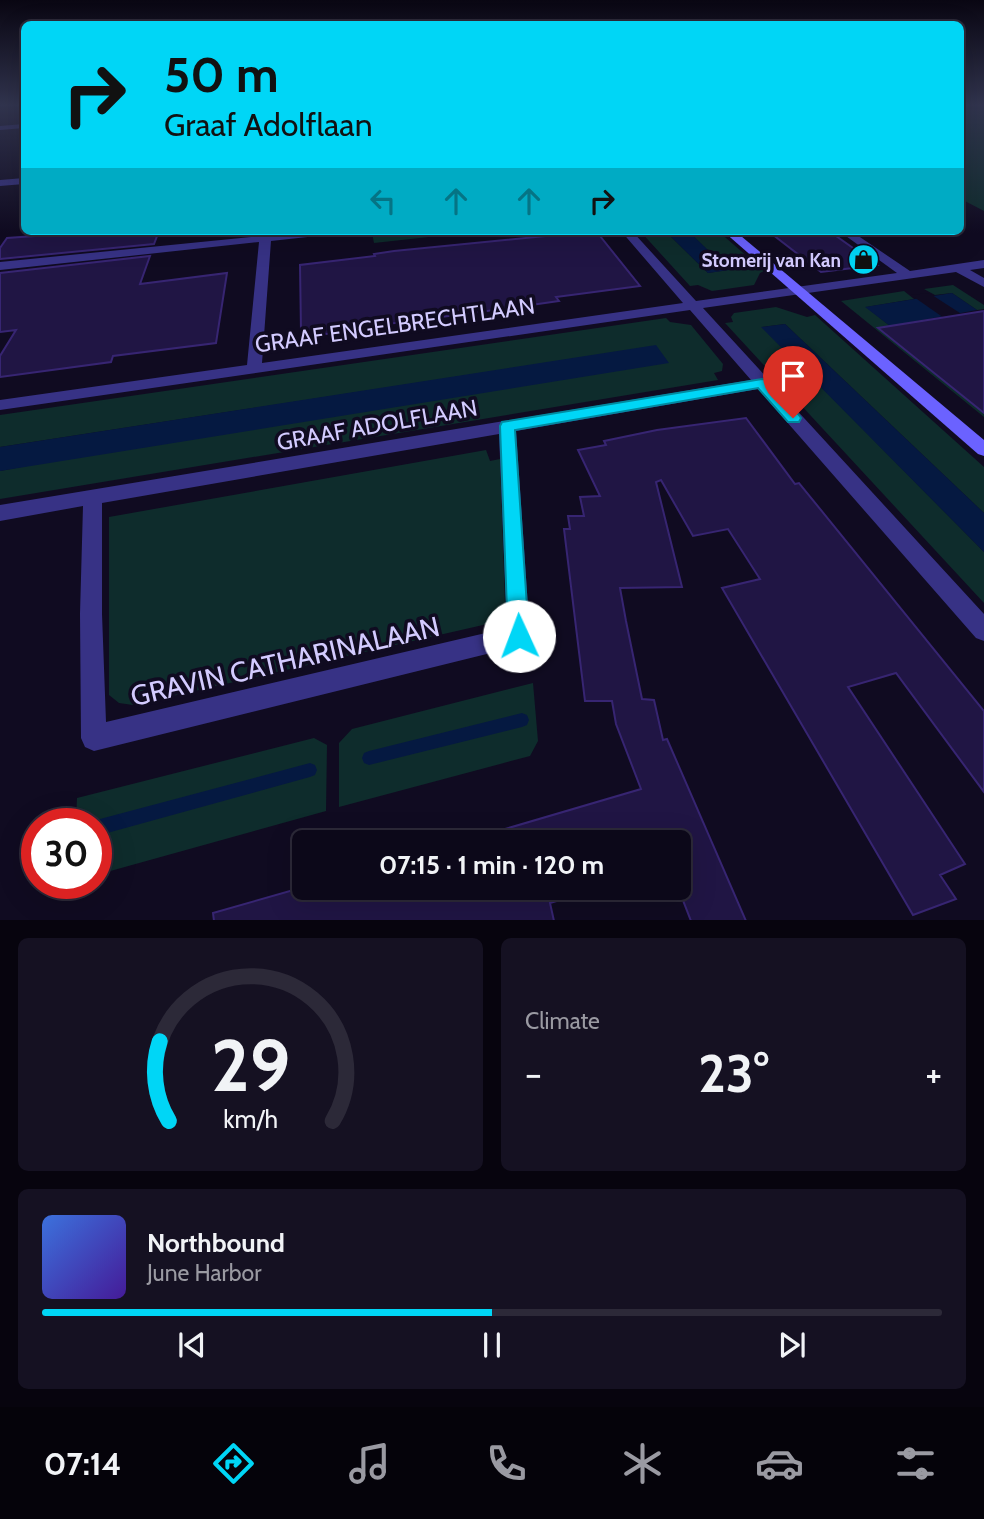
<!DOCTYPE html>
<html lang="en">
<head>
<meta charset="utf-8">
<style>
	:root { --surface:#0c0819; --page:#151122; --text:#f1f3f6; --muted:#9a9aa2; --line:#2c2938; --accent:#00d6f6 }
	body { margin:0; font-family:Cabin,sans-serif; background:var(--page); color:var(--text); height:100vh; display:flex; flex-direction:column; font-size:26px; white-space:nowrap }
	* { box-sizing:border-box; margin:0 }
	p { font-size:23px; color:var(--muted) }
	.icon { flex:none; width:38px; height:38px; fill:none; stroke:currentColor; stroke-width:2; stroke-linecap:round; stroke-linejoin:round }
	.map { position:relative; height:920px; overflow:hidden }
	.drawer { display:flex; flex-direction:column; gap:18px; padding:18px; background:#07040e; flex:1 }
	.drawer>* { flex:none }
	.guide { position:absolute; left:21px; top:21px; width:943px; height:214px; border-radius:10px; box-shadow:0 7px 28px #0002,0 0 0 2px var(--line); background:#00d6f6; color:#111; overflow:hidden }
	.speed { position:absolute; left:21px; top:808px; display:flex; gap:14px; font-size:35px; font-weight:700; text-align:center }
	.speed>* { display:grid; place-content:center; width:91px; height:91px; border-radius:50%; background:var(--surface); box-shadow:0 7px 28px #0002,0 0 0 2px var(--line); line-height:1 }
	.speed .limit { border:10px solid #d22; background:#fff; color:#111 }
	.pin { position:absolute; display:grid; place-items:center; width:60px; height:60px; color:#fff; margin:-72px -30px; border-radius:50% 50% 50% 0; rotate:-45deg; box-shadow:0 0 7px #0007 }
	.pin .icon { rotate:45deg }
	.me { position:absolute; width:77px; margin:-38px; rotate:358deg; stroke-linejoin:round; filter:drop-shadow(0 0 5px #0008) }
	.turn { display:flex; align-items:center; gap:24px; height:147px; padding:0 28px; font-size:32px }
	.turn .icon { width:91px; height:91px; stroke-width:2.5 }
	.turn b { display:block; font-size:49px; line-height:60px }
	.lanes { display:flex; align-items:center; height:66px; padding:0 28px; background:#0003; justify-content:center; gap:35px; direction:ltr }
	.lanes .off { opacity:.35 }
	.big { font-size:52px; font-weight:700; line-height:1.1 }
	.drawer .tile { flex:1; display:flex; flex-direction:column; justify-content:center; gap:10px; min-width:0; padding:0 24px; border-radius:10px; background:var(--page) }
	.drawer .dial { align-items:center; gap:0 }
	.dial svg { height:182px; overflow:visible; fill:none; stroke:var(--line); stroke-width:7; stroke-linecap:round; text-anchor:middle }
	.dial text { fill:var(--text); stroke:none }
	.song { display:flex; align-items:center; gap:21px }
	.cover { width:84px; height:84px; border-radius:10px; background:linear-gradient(135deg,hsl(220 70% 55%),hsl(260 70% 35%)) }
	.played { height:7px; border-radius:4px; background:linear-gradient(90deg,var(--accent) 50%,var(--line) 50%) }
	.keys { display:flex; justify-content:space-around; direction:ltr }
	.heat { display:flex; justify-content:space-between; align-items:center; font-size:38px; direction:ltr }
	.drawer .tiles { flex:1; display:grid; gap:18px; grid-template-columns:1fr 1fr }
	.tile:last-child { grid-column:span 2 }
	.trip { position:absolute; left:292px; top:830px; width:399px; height:70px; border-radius:10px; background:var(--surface); box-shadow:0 7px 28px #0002,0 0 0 2px var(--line); font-weight:700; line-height:70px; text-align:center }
	.dock { display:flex; height:112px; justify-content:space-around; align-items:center; background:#05030a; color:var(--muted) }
	.dock .icon { width:49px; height:49px }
	.dock .current { color:var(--accent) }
	.dock b { font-size:32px; color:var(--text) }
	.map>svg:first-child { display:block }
</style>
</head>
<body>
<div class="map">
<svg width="984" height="921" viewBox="0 0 984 921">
	<rect width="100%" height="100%" fill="#100b21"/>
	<path fill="#0e2c2c" d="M961 104H984V211L961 199Z
		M386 231H440L441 233 438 236 374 243 372 233Z
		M640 231H665L708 273 728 270 688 231H718L764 271 760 273 754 285 712 291 698 285 690 286Z
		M953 285 984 305V309L977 310 952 293 935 295 924 289Z
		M904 291 914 299 866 307 890 326 879 328 984 411V417L841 301Z
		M776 307 807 317 815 315 984 467V513L785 324 762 327 984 552V603L725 323 733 322 731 317 734 313Z
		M666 318 670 322 691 325 723 364 722 371 714 373 718 380 0 499V471L656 346 0 447V415Z
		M486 450 490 461 500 459 505 603 498 618 483 625 133 705 119 703 109 695V517Z
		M533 683 538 741 530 756 339 807V743L352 729Z
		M314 738 327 745 326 811 96 875V824H76L77 798Z"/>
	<path fill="#051941" d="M665 231H688L729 270 708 273Z
		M952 293 977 310 890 326 865 307Z
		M785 324 984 513V552L761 327Z
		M656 345 669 363 0 471V447Z"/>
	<path fill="#100b21" d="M929 293 963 315 944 318 911 295Z"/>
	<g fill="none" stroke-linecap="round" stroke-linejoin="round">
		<path fill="#051941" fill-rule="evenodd" d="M522 713 527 715 529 720 527 725 522 727 369 765 364 763 362 758 364 753 369 751Z
			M310 763 315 765 317 770 315 775 310 777 100 835 96 833V824H93L95 822 100 819Z"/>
	</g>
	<path fill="#201544" stroke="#372572" stroke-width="2" d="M106 231H159L154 244 0 259V248L7 238Z
		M596 231 640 286 556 297 559 301 517 307 388 324 387 320 340 326 341 332 303 337V331H301L300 265 375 256 374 254 394 251Z
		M768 231H829L877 265 821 272Z
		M150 256 140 284 227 273 216 343 113 356 111 362 0 377V356L16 330 0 332V273Z
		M984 311V413L878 328Z
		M746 418 795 484 799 483 984 711V792L896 673 848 687 965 864 940 875 956 899 913 915 722 588 760 579 728 529 693 536 661 480 656 482 682 587 620 588 626 621 642 699 654 700 663 740 667 739 746 921H691L679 890V842H461L641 789 616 724 612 701H585L564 529H570L568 516H584L580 497 600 496 578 450 606 445 604 441 657 430Z
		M304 887H603L550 903 554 921H214L213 913Z"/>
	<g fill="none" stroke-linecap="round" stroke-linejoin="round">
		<path fill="#373285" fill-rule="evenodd" d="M24 124V128L0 130V126Z
			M24 178V184L0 186V180Z
			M261 231H271V234L340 231 335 234 271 241 262 363 683 303 621 231H632L696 301 897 273 839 231H851L910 271 984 260V268L970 270 984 278V287L956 272 703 308 984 614V641L976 638 758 389 516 431 530 636 527 644 94 751 85 747 81 738 80 614 83 506 0 521V505L751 380 690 310 0 410V400L247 365 259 242 0 270V262L260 236ZM499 434 507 628 106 722 102 614V503Z"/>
		<path fill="#6b62ff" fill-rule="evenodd" d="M723 231H735L984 440V456L978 454Z"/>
	</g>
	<linearGradient id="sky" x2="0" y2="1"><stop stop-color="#090612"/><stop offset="0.45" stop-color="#31344e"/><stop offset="1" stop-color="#31344e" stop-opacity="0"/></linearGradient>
	<rect width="984" height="233" fill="url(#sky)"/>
	<path fill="#00d6f6" stroke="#008ba0" stroke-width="2" d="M762 379 767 380 799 415 801 418 799 422H788L758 388 515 430 529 636 526 643 519 646 511 643 508 636 500 426 502 422Z"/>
	<defs>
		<symbol id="shop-disc" viewBox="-11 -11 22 22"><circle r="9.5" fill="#00d6f6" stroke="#100b21"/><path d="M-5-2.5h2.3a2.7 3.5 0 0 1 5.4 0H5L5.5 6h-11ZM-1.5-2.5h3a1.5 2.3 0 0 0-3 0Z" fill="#111"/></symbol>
	</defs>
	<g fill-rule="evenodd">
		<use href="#shop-disc" x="846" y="242" width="35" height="35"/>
	</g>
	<g text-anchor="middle" stroke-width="7" stroke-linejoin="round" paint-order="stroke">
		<g font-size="19" font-weight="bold" fill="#d3cbff" stroke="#100b21" text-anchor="end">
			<text x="841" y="267">Stomerij van Kan</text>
		</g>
		<g font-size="23" fill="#d3cbff" stroke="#100b21">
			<text transform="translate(395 325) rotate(-8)" y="8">GRAAF ENGELBRECHTLAAN</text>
			<text transform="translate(377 425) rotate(-10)" y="8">GRAAF ADOLFLAAN</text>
		</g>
		<g font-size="28" fill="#d3cbff" stroke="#100b21">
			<text transform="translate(285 661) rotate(-13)" y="10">GRAVIN CATHARINALAAN</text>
		</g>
	</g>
</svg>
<div class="speed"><div class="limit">30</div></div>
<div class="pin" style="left:793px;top:418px;background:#d93025"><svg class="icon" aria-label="arrive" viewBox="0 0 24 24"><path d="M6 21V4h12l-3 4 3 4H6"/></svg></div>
<svg class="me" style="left:519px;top:636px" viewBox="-20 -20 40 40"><circle r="19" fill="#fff"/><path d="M0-13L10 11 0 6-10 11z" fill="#00d6f6"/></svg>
<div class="trip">07:15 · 1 min · 120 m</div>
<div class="guide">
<div class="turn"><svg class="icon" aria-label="right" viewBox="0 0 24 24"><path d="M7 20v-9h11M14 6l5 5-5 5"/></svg><div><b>50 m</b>Graaf Adolflaan</div></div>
<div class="lanes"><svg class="icon off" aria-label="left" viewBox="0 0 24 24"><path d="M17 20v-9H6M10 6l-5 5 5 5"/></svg><svg class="icon off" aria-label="ahead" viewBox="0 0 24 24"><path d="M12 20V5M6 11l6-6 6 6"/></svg><svg class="icon off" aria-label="ahead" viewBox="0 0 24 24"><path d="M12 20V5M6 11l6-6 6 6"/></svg><svg class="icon" aria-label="right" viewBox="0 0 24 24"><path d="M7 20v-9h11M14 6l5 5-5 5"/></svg></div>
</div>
</div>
<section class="drawer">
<div class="tiles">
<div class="tile dial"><svg viewBox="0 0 100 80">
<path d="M14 69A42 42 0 1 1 86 69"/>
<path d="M14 69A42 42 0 0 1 10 34" stroke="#00d6f6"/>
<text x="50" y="56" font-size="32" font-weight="700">29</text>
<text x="50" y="72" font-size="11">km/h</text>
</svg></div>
<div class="tile"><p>Climate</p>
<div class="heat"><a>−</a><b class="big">23°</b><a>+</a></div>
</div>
<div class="tile">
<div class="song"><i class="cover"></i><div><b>Northbound</b><p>June Harbor</p></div></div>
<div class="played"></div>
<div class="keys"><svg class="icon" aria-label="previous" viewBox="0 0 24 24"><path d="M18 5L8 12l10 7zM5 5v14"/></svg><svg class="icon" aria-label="pause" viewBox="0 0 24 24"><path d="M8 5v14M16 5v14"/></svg><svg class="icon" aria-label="next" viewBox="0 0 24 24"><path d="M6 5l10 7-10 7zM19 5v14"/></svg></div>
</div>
</div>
</section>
<nav class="dock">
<b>07:14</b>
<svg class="icon current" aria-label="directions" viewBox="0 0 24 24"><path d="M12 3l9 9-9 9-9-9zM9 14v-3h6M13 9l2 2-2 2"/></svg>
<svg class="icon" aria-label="music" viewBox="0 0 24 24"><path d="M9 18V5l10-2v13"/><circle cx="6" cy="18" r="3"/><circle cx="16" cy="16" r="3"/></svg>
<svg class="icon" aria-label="phone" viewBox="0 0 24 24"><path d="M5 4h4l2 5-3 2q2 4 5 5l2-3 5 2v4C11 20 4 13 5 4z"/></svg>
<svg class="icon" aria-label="climate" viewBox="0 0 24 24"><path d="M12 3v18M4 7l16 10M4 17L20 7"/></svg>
<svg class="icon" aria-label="car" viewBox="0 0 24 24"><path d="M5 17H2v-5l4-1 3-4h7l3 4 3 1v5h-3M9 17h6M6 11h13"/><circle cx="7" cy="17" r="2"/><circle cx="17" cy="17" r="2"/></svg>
<svg class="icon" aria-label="filters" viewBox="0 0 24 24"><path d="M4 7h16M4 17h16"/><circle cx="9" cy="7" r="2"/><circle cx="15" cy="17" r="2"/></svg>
</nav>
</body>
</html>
